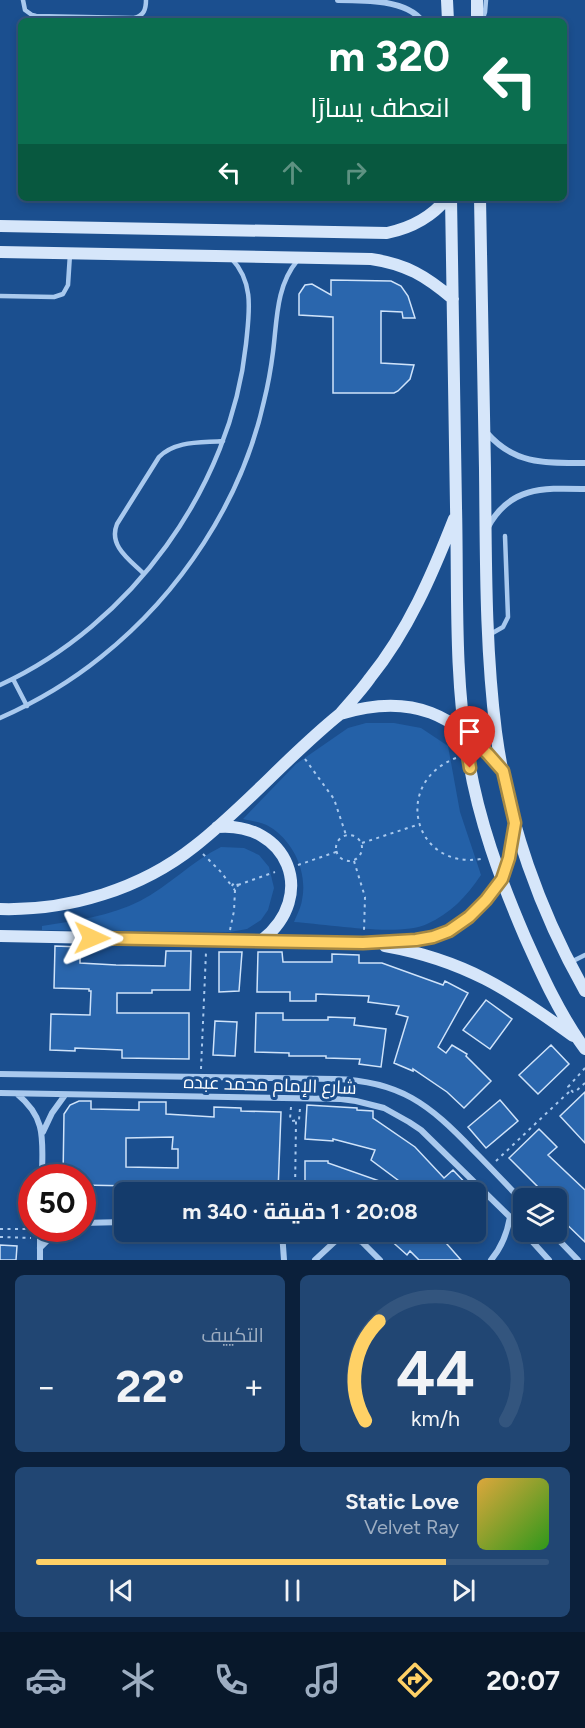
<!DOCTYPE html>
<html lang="ar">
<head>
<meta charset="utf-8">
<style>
	:root { --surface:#143b6b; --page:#214673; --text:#f1f3f6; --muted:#9dadc1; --line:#33557e; --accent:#ffd166 }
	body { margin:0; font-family:Figtree,Cairo,sans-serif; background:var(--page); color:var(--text); direction:rtl; height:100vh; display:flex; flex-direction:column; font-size:22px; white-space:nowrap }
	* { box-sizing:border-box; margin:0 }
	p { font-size:20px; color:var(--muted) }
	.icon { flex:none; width:33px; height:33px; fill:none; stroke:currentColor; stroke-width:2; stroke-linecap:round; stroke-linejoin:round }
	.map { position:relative; height:1260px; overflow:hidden; direction:ltr }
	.drawer { display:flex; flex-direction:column; gap:15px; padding:15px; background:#0b203b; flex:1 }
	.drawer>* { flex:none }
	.banner { position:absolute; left:18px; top:18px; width:549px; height:183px; border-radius:9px; box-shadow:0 3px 9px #0003,0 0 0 2px var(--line); direction:rtl; background:#0b6e4f; color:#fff; overflow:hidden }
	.controls { position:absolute; left:513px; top:1188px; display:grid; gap:12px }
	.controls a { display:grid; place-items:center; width:54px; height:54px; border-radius:9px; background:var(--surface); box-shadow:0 3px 9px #0003,0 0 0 2px var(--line); font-size:30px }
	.speed { position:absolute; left:18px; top:1164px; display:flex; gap:12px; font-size:30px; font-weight:700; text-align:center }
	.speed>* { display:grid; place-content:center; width:78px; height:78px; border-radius:50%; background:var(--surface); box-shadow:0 3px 9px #0003,0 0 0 2px var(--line); line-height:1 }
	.speed .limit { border:9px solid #d22; background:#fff; color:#111 }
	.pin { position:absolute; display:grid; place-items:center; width:51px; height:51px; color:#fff; margin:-62px -26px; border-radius:50% 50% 50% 0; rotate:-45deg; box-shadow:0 0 6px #0007 }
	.pin .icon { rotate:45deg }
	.me { position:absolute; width:66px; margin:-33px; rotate:91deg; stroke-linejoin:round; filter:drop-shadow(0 0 4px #0008) }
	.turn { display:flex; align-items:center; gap:21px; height:126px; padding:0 18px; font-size:27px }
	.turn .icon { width:78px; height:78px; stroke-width:2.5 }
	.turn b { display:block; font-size:42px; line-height:51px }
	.lanes { display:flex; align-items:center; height:57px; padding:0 18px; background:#0003; justify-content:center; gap:30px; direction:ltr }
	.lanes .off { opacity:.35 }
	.big { font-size:45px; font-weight:700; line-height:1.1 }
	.drawer .card { flex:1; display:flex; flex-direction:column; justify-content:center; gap:9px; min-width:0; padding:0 21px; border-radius:9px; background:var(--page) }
	.drawer .dial { align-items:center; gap:0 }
	.dial svg { height:156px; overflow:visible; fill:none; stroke:var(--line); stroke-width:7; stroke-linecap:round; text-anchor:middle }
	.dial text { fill:var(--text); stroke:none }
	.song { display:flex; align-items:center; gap:18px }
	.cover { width:72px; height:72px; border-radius:9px; background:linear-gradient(135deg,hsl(40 70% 55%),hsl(110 70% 35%)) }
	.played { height:6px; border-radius:3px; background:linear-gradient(90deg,var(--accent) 80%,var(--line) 80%) }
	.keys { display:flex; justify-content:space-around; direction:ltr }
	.heat { display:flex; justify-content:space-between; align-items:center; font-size:33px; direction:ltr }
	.drawer .tiles { flex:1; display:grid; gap:15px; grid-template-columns:1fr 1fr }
	.card:last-child { grid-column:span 2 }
	.trip { position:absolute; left:114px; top:1182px; width:372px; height:60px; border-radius:9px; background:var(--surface); box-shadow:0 3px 9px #0003,0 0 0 2px var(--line); font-weight:700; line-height:60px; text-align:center; direction:rtl }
	.dock { display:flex; height:96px; justify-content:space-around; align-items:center; background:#08182b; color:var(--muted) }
	.dock .icon { width:42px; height:42px }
	.dock .active { color:var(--accent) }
	.dock b { font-size:27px; color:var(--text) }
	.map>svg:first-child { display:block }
</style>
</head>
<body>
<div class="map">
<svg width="585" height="1260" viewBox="0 0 585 1260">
	<rect width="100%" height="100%" fill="#1b4f8f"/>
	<path fill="#2461a8" d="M366 723H394L421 728 448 746 460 812 481 875C466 897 451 913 427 924 399 937 327 924 294 922 297 915 301 907 302 900 308 872 293 841 270 827 263 822 251 821 243 819L296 764 348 728Z
		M221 847 244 848 259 855 269 867 274 888 268 910 261 920 247 929 230 932 42 930V926C75 921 110 916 140 901 169 886 192 861 221 847Z"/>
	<path fill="#2a66ad" stroke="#cfe3fa" stroke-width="1.5" fill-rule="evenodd" d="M331 280 391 281 401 286 408 296 415 318H403L402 312 381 311V363L414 365 410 379 398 391 394 393H333V317L299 315V294L305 285 312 284 331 295Z
		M55 946 80 947V963L116 965 165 966 166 951H191L190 990H152V993H117V1013H189V1059L122 1058V1050L75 1048V1051L50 1050 51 1014 90 1015 91 991H89V989L54 988Z
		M219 952H242L239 991 219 992Z
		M258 952H282L283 962H332V954L359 955V963H382L443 985 445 981 468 993 438 1047 446 1053 452 1045 467 1054 466 1056 491 1081 464 1108 447 1092 413 1069V1071L394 1063 408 1017 396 1014 399 1006 368 1002 369 996 316 994V1001H290V992H257Z
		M486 1000 512 1019 490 1049 463 1030Z
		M256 1013H283V1020H328V1017L355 1018 354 1025 386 1029 381 1067 359 1064 360 1059 326 1058V1056H289V1053L255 1052Z
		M215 1021 237 1022 235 1056 213 1055Z
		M551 1045 569 1064 538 1094 519 1075Z
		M585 1092V1143L560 1116Z
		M500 1100 518 1121 486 1148 468 1127Z
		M79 1101H91V1109L139 1110V1102H166V1114L214 1117V1107L241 1108V1111L281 1112 278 1192H133V1186L82 1185V1178H63L64 1114 70 1105ZM173 1137 172 1149H178V1168L126 1167V1138Z
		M307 1105 357 1108V1110L373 1111V1118L415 1147 444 1178 453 1170 474 1192H414L371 1160 375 1150 333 1139V1141L305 1139Z
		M539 1129 557 1147 548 1155 585 1190V1242L556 1214V1198H528L539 1188 509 1158Z
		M305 1161H328V1163L408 1191V1192H305Z
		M476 1201 479 1207 486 1212 484 1221 486 1227 482 1232 480 1240H476Z
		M392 1232H428L436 1239 439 1235 461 1260H419L410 1251 407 1255 387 1237Z
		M0 1245 17 1246 16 1260H0Z"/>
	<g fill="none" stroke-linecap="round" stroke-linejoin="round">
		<path stroke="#a9c9ee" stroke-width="2" stroke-dasharray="3 4.5" stroke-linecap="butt" d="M456 758C391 783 414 870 481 859
			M305 759 334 799 346 835
			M336 848a13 13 0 1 1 26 0a13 13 0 1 1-26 0Z
			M362 843 420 824
			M203 854 220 871 231 885
			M354 861 365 897 364 931
			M298 865 336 852
			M238 885 275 872
			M230 930 234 911 235 890 238 887 237 883H234L231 887 235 890
			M585 1068 568 1087 573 1092H575L585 1083
			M201 1069 206 952
			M291 1107 290 1119 292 1121 299 1120 300 1108
			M496 1161 571 1090
			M295 1192 296 1121
			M0 1229H32
			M0 1237 31 1238"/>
		<path stroke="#a9c9ee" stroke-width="4.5" d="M23 0 25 10 32 15 36 16 134 18C144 16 146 9 146 0
			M482 21 485 12 486 0
			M0 296 54 297 63 294 68 285 70 254
			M144 574C130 560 108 546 117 524L159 457C176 440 202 443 223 441
			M489 635 503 627 508 617 505 536
			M13 679 27 706
			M0 685C131 625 231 487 246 344 249 313 255 283 231 258
			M0 718C36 702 70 682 101 657 180 594 242 501 264 401 268 385 271 368 273 352 277 321 276 286 297 261
			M571 962 585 955"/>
		<path stroke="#a9c9ee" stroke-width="6" d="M338 0C365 0 407 0 422 21
			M487 433C515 465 546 463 585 463
			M488 527C510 486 544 488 585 489
			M0 1074 335 1079C400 1081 429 1104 473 1150 490 1167 507 1185 524 1203
			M0 1093 341 1099 356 1101 384 1108 409 1122 421 1130 510 1217 549 1260
			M17 1094C48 1119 42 1142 42 1178
			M43 1132 52 1113 65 1095
			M82 1223 124 1222
			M282 1232 284 1260
			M334 1232 362 1242 380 1260
			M551 1232 578 1260
			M40 1248 48 1240 64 1228
			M40 1260V1228
			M315 1260 343 1234
			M491 1260C502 1247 507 1234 510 1217"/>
		<path stroke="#d6e6fa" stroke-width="12" d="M447 0 448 21
			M477 0V21
			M451 198C453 301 454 404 456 507 458 590 454 673 468 756 478 819 500 879 525 937 542 975 560 1015 585 1049
			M480 198C482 288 484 379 485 470 486 557 485 645 496 732 508 822 540 912 585 991
			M0 226 387 233C411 228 431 218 447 198
			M0 252 371 259C406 264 426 276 453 299
			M340 714C350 702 361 691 370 678 408 631 432 575 454 519
			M217 827C288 821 318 896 262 940
			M0 909C69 911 141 889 195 846 247 805 289 755 340 714 412 692 456 714 502 770
			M0 936 363 943C386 942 411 944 433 937 459 929 490 902 502 878 510 863 512 844 514 828
			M385 946C464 960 510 990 573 1036"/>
	</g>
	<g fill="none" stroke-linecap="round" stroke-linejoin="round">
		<defs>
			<path id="route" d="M92 938 363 943 416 940 433 937 449 931 469 917 486 900 502 879 509 858 515 823 503 771 488 754 464 731 470 768"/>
		</defs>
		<use href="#route" stroke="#a68842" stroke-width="15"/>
		<use href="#route" stroke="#ffd166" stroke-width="10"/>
	</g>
	<g text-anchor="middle" stroke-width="6" stroke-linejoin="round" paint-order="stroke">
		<g font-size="18" fill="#fff" stroke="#1b4f8f">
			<text transform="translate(270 1085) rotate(2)" y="6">شارع الإمام محمد عبده</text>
		</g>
	</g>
</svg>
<div class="controls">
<a><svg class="icon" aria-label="layers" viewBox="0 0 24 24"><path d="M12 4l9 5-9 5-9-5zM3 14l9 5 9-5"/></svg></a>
</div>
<div class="speed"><div class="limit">50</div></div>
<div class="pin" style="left:470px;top:768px;background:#d93025"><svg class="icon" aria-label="arrive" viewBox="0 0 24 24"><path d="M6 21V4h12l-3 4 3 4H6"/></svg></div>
<svg class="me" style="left:92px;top:938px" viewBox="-20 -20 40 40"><path d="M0-17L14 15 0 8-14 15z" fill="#ffd166" stroke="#fff" stroke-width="4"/></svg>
<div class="trip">20:08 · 1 دقيقة · 340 m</div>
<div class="banner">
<div class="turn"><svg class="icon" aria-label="left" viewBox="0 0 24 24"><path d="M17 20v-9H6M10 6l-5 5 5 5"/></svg><div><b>320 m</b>انعطف يسارًا</div></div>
<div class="lanes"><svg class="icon" aria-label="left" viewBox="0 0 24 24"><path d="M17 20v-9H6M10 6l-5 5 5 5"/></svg><svg class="icon off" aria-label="ahead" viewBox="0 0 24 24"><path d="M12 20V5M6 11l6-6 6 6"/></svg><svg class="icon off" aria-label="right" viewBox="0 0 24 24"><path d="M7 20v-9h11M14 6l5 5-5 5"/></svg></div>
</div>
</div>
<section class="drawer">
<div class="tiles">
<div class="card dial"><svg viewBox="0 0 100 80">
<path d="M14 69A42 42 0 1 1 86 69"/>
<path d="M14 69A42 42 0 0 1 21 18" stroke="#ffd166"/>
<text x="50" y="56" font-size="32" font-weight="700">44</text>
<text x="50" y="72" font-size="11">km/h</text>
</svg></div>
<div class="card"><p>التكييف</p>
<div class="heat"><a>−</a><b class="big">22°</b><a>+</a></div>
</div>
<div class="card">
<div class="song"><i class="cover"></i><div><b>Static Love</b><p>Velvet Ray</p></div></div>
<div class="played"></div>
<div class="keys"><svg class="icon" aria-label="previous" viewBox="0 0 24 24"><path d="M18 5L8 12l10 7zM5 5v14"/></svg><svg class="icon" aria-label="pause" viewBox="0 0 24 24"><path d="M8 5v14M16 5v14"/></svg><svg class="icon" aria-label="next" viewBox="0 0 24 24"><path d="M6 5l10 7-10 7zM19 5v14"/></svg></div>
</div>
</div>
</section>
<nav class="dock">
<b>20:07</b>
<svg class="icon active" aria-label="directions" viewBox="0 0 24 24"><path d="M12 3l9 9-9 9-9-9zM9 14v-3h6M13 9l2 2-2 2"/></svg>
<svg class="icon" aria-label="music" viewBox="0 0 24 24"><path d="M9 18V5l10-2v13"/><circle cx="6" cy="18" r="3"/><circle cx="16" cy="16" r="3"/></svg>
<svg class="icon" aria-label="phone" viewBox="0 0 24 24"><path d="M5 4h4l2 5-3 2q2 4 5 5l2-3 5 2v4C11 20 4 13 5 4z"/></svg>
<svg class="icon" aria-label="climate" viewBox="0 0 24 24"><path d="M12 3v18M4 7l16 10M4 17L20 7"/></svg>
<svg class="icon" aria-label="car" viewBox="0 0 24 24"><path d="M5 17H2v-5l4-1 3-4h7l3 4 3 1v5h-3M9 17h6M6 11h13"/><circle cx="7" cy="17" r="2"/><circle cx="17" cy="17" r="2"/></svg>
</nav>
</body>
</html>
